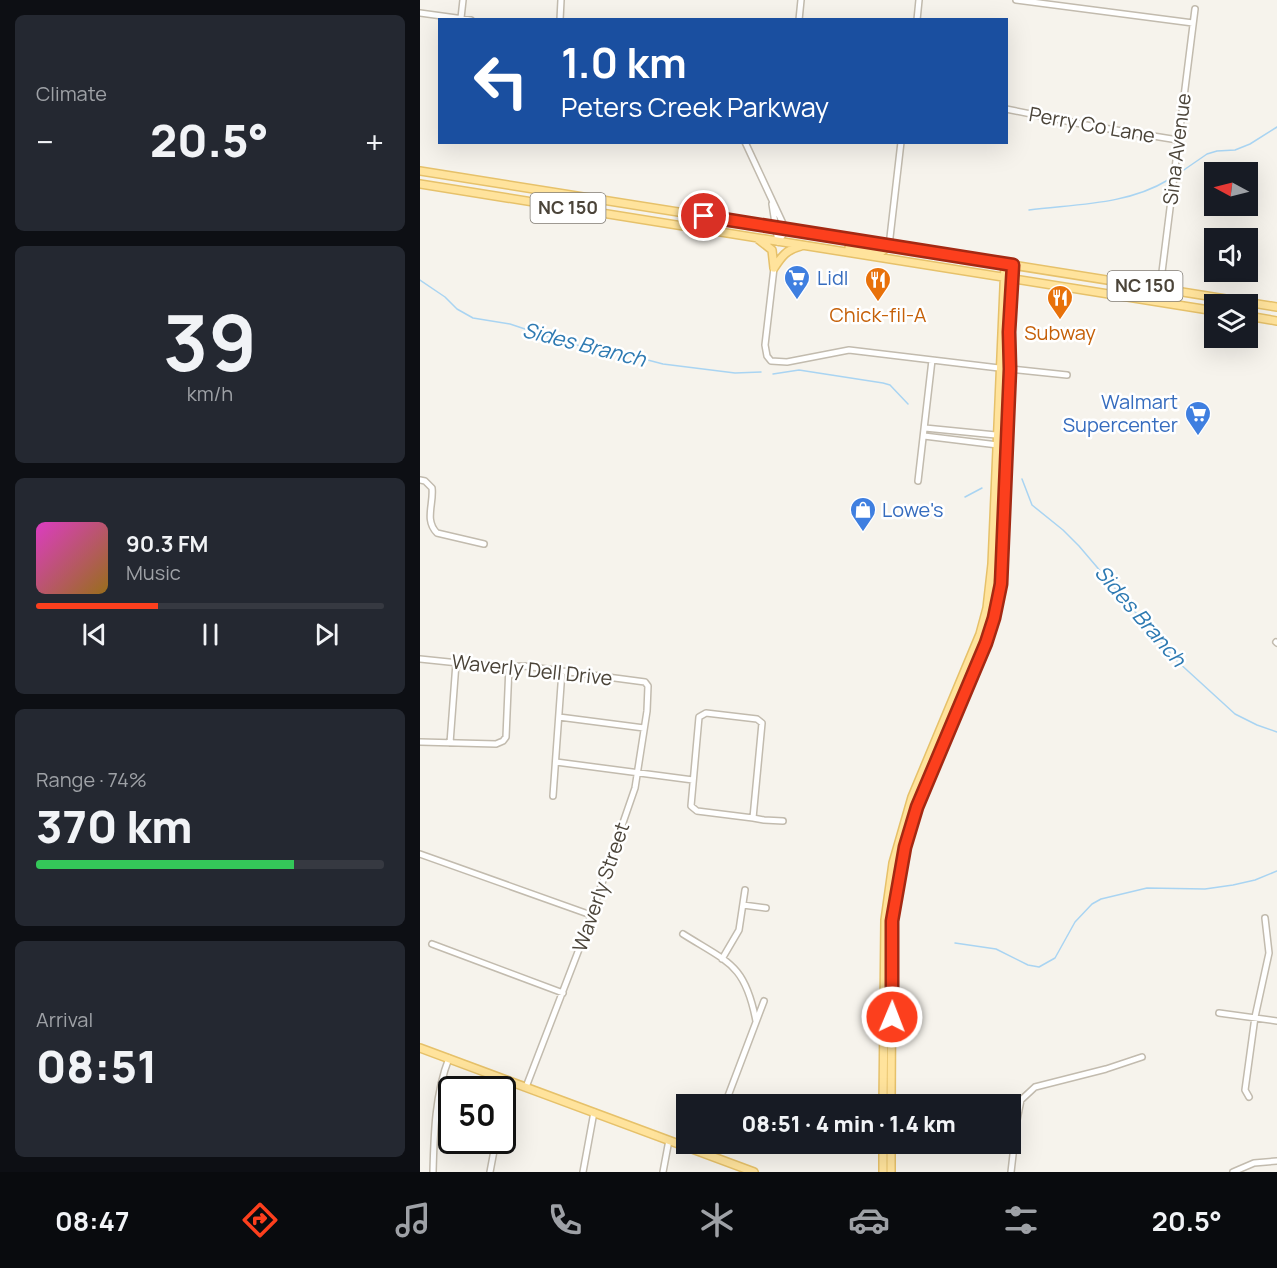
<!DOCTYPE html>
<html lang="en">
<head>
<meta charset="utf-8">
<style>
	:root { --surface:#171b24; --page:#242831; --text:#f1f3f6; --muted:#9ea1a6; --line:#363941; --accent:#fc3f1d }
	body { margin:0; font-family:Manrope,sans-serif; background:var(--page); color:var(--text); height:100vh; display:flex; flex-direction:column; font-size:22px; white-space:nowrap }
	* { box-sizing:border-box; margin:0 }
	p { font-size:20px; color:var(--muted) }
	.icon { flex:none; width:33px; height:33px; fill:none; stroke:currentColor; stroke-width:2; stroke-linecap:round; stroke-linejoin:round }
	.map { position:relative; flex:1; overflow:hidden }
	.drawer { display:flex; flex-direction:column; gap:15px; padding:15px; background:#0d0f14; width:420px }
	.drawer>* { flex:none }
	.guide { position:absolute; left:18px; top:18px; width:570px; height:126px; border-radius:0px; box-shadow:0 6px 24px #0002; background:#1a4fa0; color:#fff; overflow:hidden }
	.needle { width:39px; rotate:277deg }
	.fabs { position:absolute; left:784px; top:162px; display:grid; gap:12px }
	.fabs a { display:grid; place-items:center; width:54px; height:54px; border-radius:0px; background:var(--surface); box-shadow:0 6px 24px #0002; font-size:30px }
	.speed { position:absolute; left:18px; top:1076px; display:flex; gap:12px; font-size:30px; font-weight:700; text-align:center }
	.speed>* { display:grid; place-content:center; width:78px; height:78px; border-radius:50%; background:var(--surface); box-shadow:0 6px 24px #0002; line-height:1 }
	.speed .limit { border:3px solid #111; border-radius:9px; background:#fff; color:#111 }
	.pin { position:absolute; display:grid; place-items:center; width:51px; height:51px; color:#fff; margin:-26px; border:3px solid #fff; border-radius:50%; box-shadow:0 2px 6px #0007 }
	.me { position:absolute; width:66px; margin:-33px; rotate:1deg; stroke-linejoin:round; filter:drop-shadow(0 0 4px #0008) }
	.turn { display:flex; align-items:center; gap:21px; height:126px; padding:0 24px; font-size:27px }
	.turn .icon { width:78px; height:78px; stroke-width:2.5 }
	.turn b { display:block; font-size:42px; line-height:51px }
	.big { font-size:45px; font-weight:800; line-height:1.1 }
	.drawer .card { flex:1; display:flex; flex-direction:column; justify-content:center; gap:9px; min-width:0; padding:0 21px; border-radius:9px; background:var(--page) }
	.drawer .dial { align-items:center; gap:0 }
	.dial b { font-size:78px; line-height:1 }
	.song { display:flex; align-items:center; gap:18px }
	.cover { width:72px; height:72px; border-radius:9px; background:linear-gradient(135deg,hsl(310 70% 55%),hsl(40 70% 35%)) }
	.played { height:6px; border-radius:3px; background:linear-gradient(90deg,var(--accent) 35%,var(--line) 35%) }
	.keys { display:flex; justify-content:space-around; direction:ltr }
	.heat { display:flex; justify-content:space-between; align-items:center; font-size:33px; direction:ltr }
	.charge { height:9px; border-radius:4px; background:linear-gradient(90deg,#34c759 74%,var(--line) 0) }
	.trip { position:absolute; left:256px; top:1094px; width:345px; height:60px; border-radius:0px; background:var(--surface); box-shadow:0 6px 24px #0002; font-weight:800; line-height:60px; text-align:center }
	.tab-bar { display:flex; height:96px; justify-content:space-around; align-items:center; background:#090b0e; color:var(--muted) }
	.tab-bar .icon { width:42px; height:42px }
	.tab-bar .current { color:var(--accent) }
	.tab-bar b { font-size:27px; color:var(--text) }
	main { display:flex; flex:1; min-height:0 }
	.map>svg:first-child { display:block }
</style>
</head>
<body>
<main>
<section class="drawer">
<div class="card"><p>Climate</p>
<div class="heat"><a>−</a><b class="big">20.5°</b><a>+</a></div>
</div>
<div class="card dial"><b>39</b><p>km/h</p></div>
<div class="card">
<div class="song"><i class="cover"></i><div><b>90.3 FM</b><p>Music</p></div></div>
<div class="played"></div>
<div class="keys"><svg class="icon" aria-label="previous" viewBox="0 0 24 24"><path d="M18 5L8 12l10 7zM5 5v14"/></svg><svg class="icon" aria-label="pause" viewBox="0 0 24 24"><path d="M8 5v14M16 5v14"/></svg><svg class="icon" aria-label="next" viewBox="0 0 24 24"><path d="M6 5l10 7-10 7zM19 5v14"/></svg></div>
</div>
<div class="card"><p>Range · 74%</p><b class="big">370 km</b><div class="charge"></div></div>
<div class="card"><p>Arrival</p><b class="big">08:51</b></div>
</section>
<div class="map">
<svg width="857" height="1172" viewBox="0 0 857 1172">
	<rect width="100%" height="100%" fill="#f6f3ec"/>
	<g fill="none" stroke-linecap="round" stroke-linejoin="round">
		<path stroke="#a9d4f2" stroke-width="1.5" d="M758 174 787 154 797 151 815 150 830 144 857 127
			M609 210C655 204 707 205 748 180
			M0 280 25 297 37 309 53 318 90 324 150 344 201 353 243 364 315 373 341 372
			M353 374 379 370 463 383 470 385 488 404
			M602 479 612 505 643 530 659 546 757 661 815 714 837 725 857 732
			M545 497 562 488
			M535 943 576 949 608 965 619 967 635 958 655 922 672 904 681 899 727 888 785 889 813 885 835 880 857 871"/>
		<defs>
			<path id="minor" d="M596 0 773 23
				M0 13 51 20
				M41 18 43 0
				M140 20 141 0
				M379 20 381 0
				M497 20 499 0
				M586 109 671 126 758 140
				M325 142 366 230 358 242
				M352 204 358 242
				M469 246 481 142
				M354 268 345 345 347 356 351 361 367 362 429 350 579 368
				M740 288 775 9
				M590 369 647 375
				M505 428 586 436
				M504 436 586 446
				M0 480 5 481 12 488C14 504 4 520 17 533L64 544
				M498 481 512 360
				M856 642 857 643
				M0 659 77 667 104 666 225 682 228 686 227 711 215 788 161 944 106 1087
				M286 713 337 719 342 723 333 818 277 811 271 806 279 717Z
				M139 717 224 728
				M0 742 76 744 83 741 86 737 89 666
				M30 743 36 663
				M136 762 273 780
				M133 796 142 671
				M333 818 344 820 363 821
				M0 854 171 915
				M323 905 346 908
				M263 934C309 963 325 964 336 1021
				M12 944 143 993
				M302 959 319 930 325 890
				M799 1013 857 1021
				M829 1097 825 1090 835 1017 849 953 845 918
				M82 1102 86 1079
				M305 1104 344 1001
				M288 1154 291 1143
				M13 1172C14 1134 15 1094 29 1058
				M70 1172 76 1140
				M163 1172 174 1112
				M243 1172 249 1140
				M591 1172 597 1120 601 1100 615 1087 686 1069 722 1057
				M813 1172 834 1163 857 1161"/>
			<path id="major" d="M0 171 857 307
				M0 184 795 311
				M338 239 352 250 354 268
				M429 248 460 253 469 246
				M354 268C362 256 366 250 381 246
				M828 316 857 321
				M0 1048 334 1172
				M463 1104 465 920 473 863 492 797 560 634 567 608 572 564 585 264
				M471 1104 472 921 485 847 497 807 566 643 574 619 581 584 590 369 589 332 593 265
				M471 1143V1172
				M463 1172V1143"/>
		</defs>
		<use href="#minor" stroke="#c2bbae" stroke-width="8"/>
		<use href="#major" stroke="#e6c16a" stroke-width="10"/>
		<use href="#minor" stroke="#fff" stroke-width="5"/>
		<use href="#major" stroke="#ffe39c" stroke-width="7"/>
	</g>
	<g fill="none" stroke-linecap="round" stroke-linejoin="round">
		<defs>
			<path id="route" d="M284 216 593 265 589 332 590 369 581 584 574 618 566 643 497 807 485 847 472 921V1017"/>
		</defs>
		<use href="#route" stroke="#a42913" stroke-width="15"/>
		<use href="#route" stroke="#fc3f1d" stroke-width="10"/>
	</g>
	<defs>
		<symbol id="supermarket-pin" viewBox="-11 -11 22 30"><path d="M0 17L-7.5 6A9.5 9.5 0 1 1 7.5 6Z" fill="#3f7fe0" stroke="#fff"/><path d="M-6-5.5h2.5l.6 2H6L4.5 2H-2.5L-4.4-4H-6ZM-1.5 3.2a1.3 1.3 0 1 0 .1 0ZM3 3.2a1.3 1.3 0 1 0 .1 0Z" fill="#fff"/></symbol>
		<symbol id="restaurant-pin" viewBox="-11 -11 22 30"><path d="M0 17L-7.5 6A9.5 9.5 0 1 1 7.5 6Z" fill="#e8710a" stroke="#fff"/><path d="M-5-6h1v4h1v-4h1v4h1v-4h1v5L-1.5 .5V6h-2V.5L-5-1ZM5-6V6H3V1.5H1.5Q1.5-4 5-6Z" fill="#fff"/></symbol>
		<symbol id="shop-pin" viewBox="-11 -11 22 30"><path d="M0 17L-7.5 6A9.5 9.5 0 1 1 7.5 6Z" fill="#3f7fe0" stroke="#fff"/><path d="M-5-2.5h2.3a2.7 3.5 0 0 1 5.4 0H5L5.5 6h-11ZM-1.5-2.5h3a1.5 2.3 0 0 0-3 0Z" fill="#fff"/></symbol>
	</defs>
	<g fill-rule="evenodd">
		<use href="#supermarket-pin" x="362" y="263" width="30" height="40"/>
		<use href="#restaurant-pin" x="443" y="265" width="30" height="40"/>
		<use href="#restaurant-pin" x="625" y="283" width="30" height="40"/>
		<use href="#supermarket-pin" x="763" y="399" width="30" height="40"/>
		<use href="#shop-pin" x="428" y="495" width="30" height="40"/>
	</g>
	<g text-anchor="middle" stroke-width="5" stroke-linejoin="round" paint-order="stroke">
		<g fill="#fff" stroke="#817c74" stroke-width="1.5">
			<rect x="110.5" y="193" width="75" height="30" rx="4.5"/>
			<rect x="687.5" y="271" width="75" height="30" rx="4.5"/>
		</g>
		<g font-size="18" font-weight="bold" fill="#4b4439">
			<text x="148" y="214">NC 150</text>
			<text x="725" y="292">NC 150</text>
		</g>
		<g font-size="20" fill="#4b4439" stroke="#fff">
			<text transform="translate(672 125) rotate(10)" y="7">Perry Co Lane</text>
			<text transform="translate(757 149) rotate(-83)" y="7">Sina Avenue</text>
			<text transform="translate(112 670) rotate(6)" y="7">Waverly Dell Drive</text>
			<text transform="translate(181 887) rotate(-71)" y="7">Waverly Street</text>
		</g>
		<g font-size="20" fill="#366cbe" stroke="#fff" text-anchor="start">
			<text x="397" y="285">Lidl</text>
			<text x="758" y="409" text-anchor="end">Walmart<tspan x="758" dy="23">Supercenter</tspan></text>
			<text x="462" y="517">Lowe's</text>
		</g>
		<g font-size="20" fill="#c56008" stroke="#fff">
			<text x="458" y="322">Chick-fil-A</text>
			<text x="640" y="340">Subway</text>
		</g>
		<g font-size="21" font-style="italic" fill="#2e7ab2" stroke="#fff">
			<text transform="translate(164 345) rotate(14)" y="7">Sides Branch</text>
			<text transform="translate(720 616) rotate(49)" y="7">Sides Branch</text>
		</g>
	</g>
</svg>
<div class="fabs">
<a><svg class="needle" viewBox="-14 -14 28 28"><path d="M0-13l5 13h-10z" fill="#e53935"/><path d="M0 13l5-13h-10z" fill="#9ea1a6"/></svg></a>
<a><svg class="icon" aria-label="sound" viewBox="0 0 24 24"><path d="M4 9h4l5-4v14l-5-4H4zM17 9q2 3 0 6"/></svg></a>
<a><svg class="icon" aria-label="layers" viewBox="0 0 24 24"><path d="M12 4l9 5-9 5-9-5zM3 14l9 5 9-5"/></svg></a>
</div>
<div class="speed"><div class="limit">50</div></div>
<div class="pin" style="left:284px;top:216px;background:#d93025"><svg class="icon" aria-label="arrive" viewBox="0 0 24 24"><path d="M6 21V4h12l-3 4 3 4H6"/></svg></div>
<svg class="me" style="left:472px;top:1017px" viewBox="-20 -20 40 40"><circle r="17" fill="#fc3f1d" stroke="#fff" stroke-width="3"/><path d="M0-11L8 9 0 5-8 9z" fill="#fff"/></svg>
<div class="trip">08:51 · 4 min · 1.4 km</div>
<div class="guide">
<div class="turn"><svg class="icon" aria-label="left" viewBox="0 0 24 24"><path d="M17 20v-9H6M10 6l-5 5 5 5"/></svg><div><b>1.0 km</b>Peters Creek Parkway</div></div>
</div>
</div>
</main>
<nav class="tab-bar">
<b>08:47</b>
<svg class="icon current" aria-label="directions" viewBox="0 0 24 24"><path d="M12 3l9 9-9 9-9-9zM9 14v-3h6M13 9l2 2-2 2"/></svg>
<svg class="icon" aria-label="music" viewBox="0 0 24 24"><path d="M9 18V5l10-2v13"/><circle cx="6" cy="18" r="3"/><circle cx="16" cy="16" r="3"/></svg>
<svg class="icon" aria-label="phone" viewBox="0 0 24 24"><path d="M5 4h4l2 5-3 2q2 4 5 5l2-3 5 2v4C11 20 4 13 5 4z"/></svg>
<svg class="icon" aria-label="climate" viewBox="0 0 24 24"><path d="M12 3v18M4 7l16 10M4 17L20 7"/></svg>
<svg class="icon" aria-label="car" viewBox="0 0 24 24"><path d="M5 17H2v-5l4-1 3-4h7l3 4 3 1v5h-3M9 17h6M6 11h13"/><circle cx="7" cy="17" r="2"/><circle cx="17" cy="17" r="2"/></svg>
<svg class="icon" aria-label="filters" viewBox="0 0 24 24"><path d="M4 7h16M4 17h16"/><circle cx="9" cy="7" r="2"/><circle cx="15" cy="17" r="2"/></svg>
<b>20.5°</b>
</nav>
</body>
</html>
